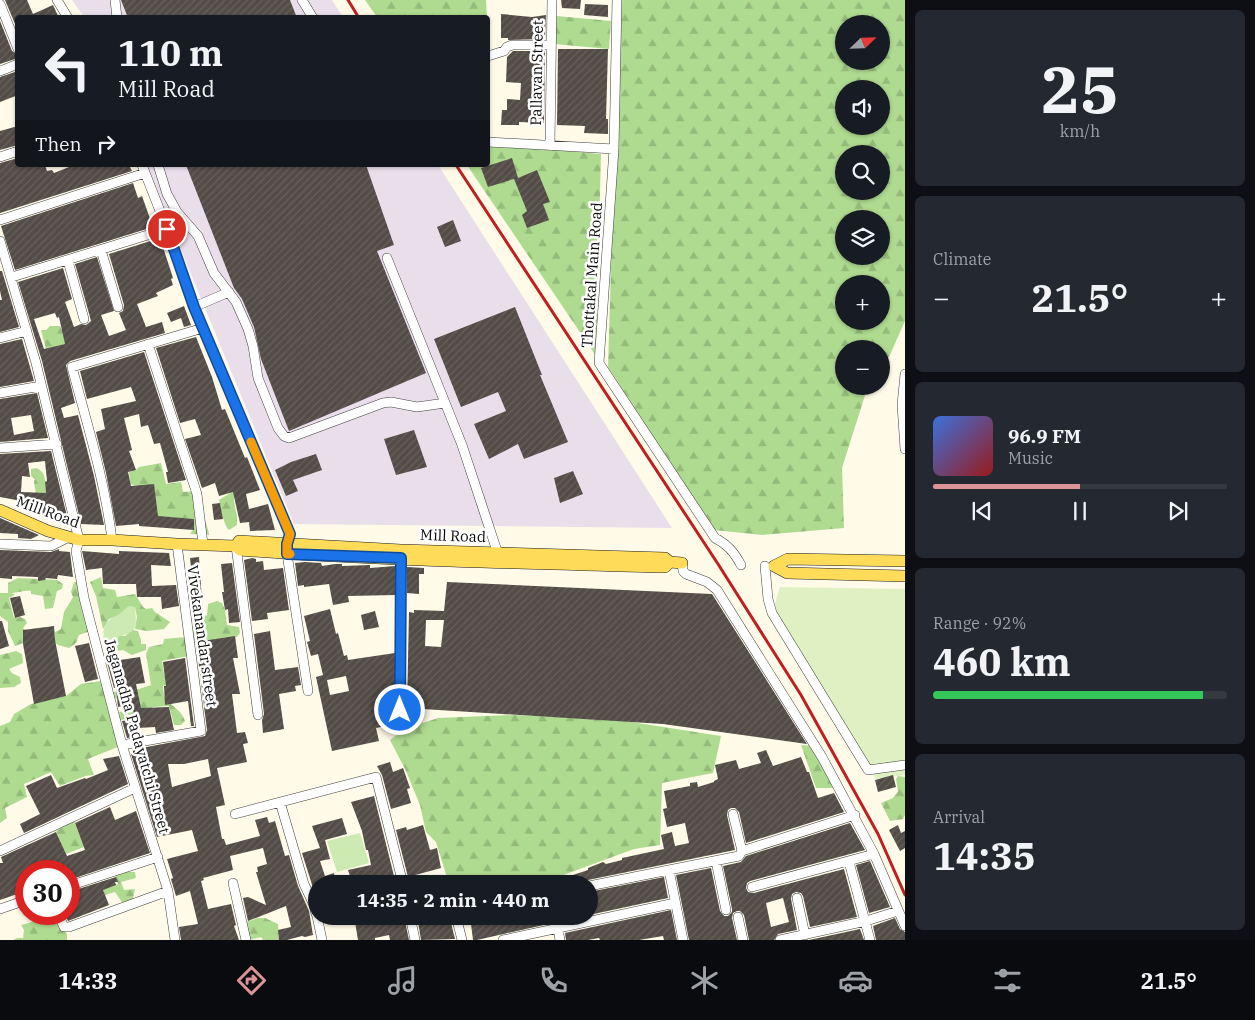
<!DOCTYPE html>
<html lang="en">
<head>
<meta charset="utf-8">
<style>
	:root { --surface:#171b24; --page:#242831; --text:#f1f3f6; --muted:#9ea1a6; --line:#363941; --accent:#da9496 }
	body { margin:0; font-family:"IBM Plex Serif",serif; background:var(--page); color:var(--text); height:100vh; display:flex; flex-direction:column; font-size:19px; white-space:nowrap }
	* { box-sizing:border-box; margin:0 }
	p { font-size:16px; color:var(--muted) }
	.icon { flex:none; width:28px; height:28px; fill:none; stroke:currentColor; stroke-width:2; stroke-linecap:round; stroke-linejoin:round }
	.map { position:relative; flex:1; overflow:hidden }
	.details { display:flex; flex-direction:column; gap:10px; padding:10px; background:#0d0f14; width:350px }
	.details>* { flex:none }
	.hud { position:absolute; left:15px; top:15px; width:475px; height:152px; border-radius:5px; box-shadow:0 1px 4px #0004; background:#171b24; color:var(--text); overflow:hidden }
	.needle { width:32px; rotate:67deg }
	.controls { position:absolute; left:835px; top:15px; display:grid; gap:10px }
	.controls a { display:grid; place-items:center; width:55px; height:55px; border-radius:50%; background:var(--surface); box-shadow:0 1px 4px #0004; font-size:25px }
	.speed { position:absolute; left:15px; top:860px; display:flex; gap:10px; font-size:25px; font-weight:700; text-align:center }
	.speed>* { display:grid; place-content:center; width:65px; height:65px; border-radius:50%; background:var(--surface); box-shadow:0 1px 4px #0004; line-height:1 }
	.speed .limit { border:8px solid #d22; background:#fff; color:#111 }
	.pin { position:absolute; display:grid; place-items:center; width:42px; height:42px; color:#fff; margin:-21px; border:2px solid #fff; border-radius:50%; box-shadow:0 1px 5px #0007 }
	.me { position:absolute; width:55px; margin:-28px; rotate:0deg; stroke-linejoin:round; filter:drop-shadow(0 0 4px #0008) }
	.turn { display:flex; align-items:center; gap:18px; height:105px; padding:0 20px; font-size:22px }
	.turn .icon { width:65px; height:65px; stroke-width:2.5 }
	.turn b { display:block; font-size:35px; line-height:42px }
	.then { display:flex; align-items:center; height:48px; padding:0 20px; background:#0003; gap:10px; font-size:19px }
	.big { font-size:38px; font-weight:700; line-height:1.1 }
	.details .widget { flex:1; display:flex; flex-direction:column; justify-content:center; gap:8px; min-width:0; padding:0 18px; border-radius:8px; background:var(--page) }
	.details .dial { align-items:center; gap:0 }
	.dial b { font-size:65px; line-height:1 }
	.song { display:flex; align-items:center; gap:15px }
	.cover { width:60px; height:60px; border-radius:8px; background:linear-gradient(135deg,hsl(220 70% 55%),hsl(0 70% 35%)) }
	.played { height:5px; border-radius:2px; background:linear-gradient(90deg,var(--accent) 50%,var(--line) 50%) }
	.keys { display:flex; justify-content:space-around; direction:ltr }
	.heat { display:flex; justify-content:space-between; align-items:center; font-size:28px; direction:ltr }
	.charge { height:8px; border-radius:4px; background:linear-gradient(90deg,#34c759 92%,var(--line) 0) }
	.trip { position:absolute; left:308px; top:875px; width:290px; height:50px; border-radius:25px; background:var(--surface); box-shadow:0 1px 4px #0004; font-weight:700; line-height:50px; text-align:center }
	.menu { display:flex; height:80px; justify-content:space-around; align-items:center; background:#090b0e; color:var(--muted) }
	.menu .icon { width:35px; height:35px }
	.menu .selected { color:var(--accent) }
	.menu b { font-size:22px; color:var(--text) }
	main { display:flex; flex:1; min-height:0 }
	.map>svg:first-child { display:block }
</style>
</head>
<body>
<main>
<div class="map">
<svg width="905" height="940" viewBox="0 0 905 940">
	<defs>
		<pattern id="forest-firs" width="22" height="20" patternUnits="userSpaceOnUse" patternTransform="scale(1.25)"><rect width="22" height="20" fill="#afdb90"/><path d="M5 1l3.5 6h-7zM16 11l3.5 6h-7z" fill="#95bb7b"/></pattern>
		<pattern id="building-hatch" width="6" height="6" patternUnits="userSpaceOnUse" patternTransform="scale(1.25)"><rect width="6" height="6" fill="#534c47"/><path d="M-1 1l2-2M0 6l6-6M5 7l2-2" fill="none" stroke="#67615d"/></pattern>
	</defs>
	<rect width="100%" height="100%" fill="#fffbe8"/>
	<path fill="#eadeea" d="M72 0H332L343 17H84Z
		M146 165H438L672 528 294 524Z"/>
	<path fill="#cceab1" d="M129 606H135C135 613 137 621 135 627 132 636 123 633 119 638 117 640 117 643 115 645L105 647C99 621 110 620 129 606Z
		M360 833 369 863 337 872 327 841Z"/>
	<path fill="url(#forest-firs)" fill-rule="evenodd" d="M365 0H486L487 17H377Z
		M619 0H905V321L889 357 881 361V349H844V386H868L842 468 844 528 762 535 714 530 608 367ZM844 24H881V61H844ZM844 89H881V126H844ZM844 154H881V191H844ZM844 219H881V256H844ZM844 284H881V321H844Z
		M557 16 611 21 609 49 554 44Z
		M488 144 601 154 596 356 467 165H488Z
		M50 326H60L69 343 46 349 41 330H46Z
		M161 463 166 484 181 482 183 492 194 491C197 502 209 527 209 535L190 534 192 531 194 529 193 519 158 517 137 486 130 484 129 472 136 470 139 467Z
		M36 468C47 472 45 483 46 493L36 494 34 482 35 479 31 476V469Z
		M234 479V501L237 517V525L229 530C222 522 222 509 219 500L232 492 229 481Z
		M101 577 103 588 115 590 117 597 135 594 143 607 146 609 152 608 155 612 170 622 164 629 147 631 135 629 137 617 135 607 129 606 118 615 109 619 103 629 96 596 90 582Z
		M18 578 57 580 63 584 62 589 57 591 53 608 45 609 43 596 31 594V591C24 590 19 593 12 593L15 595 9 598 14 618 20 617 25 619 27 623 23 628 27 631 26 642 15 646 8 631V622L0 616V593H8V583Z
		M74 582 79 583 90 631 79 635 76 643 69 648 58 645 54 642 55 632 61 629 64 612 73 597 71 592Z
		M217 601 222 603 225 610 227 625 239 627 240 633 237 637 205 641 191 640C191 623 192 623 207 615L208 604Z
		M133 630 138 631 141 640V644H146V650L132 655 123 650 118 651 114 648 119 636H125Z
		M186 637 189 656 162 661 164 674 171 684 163 686 164 696C169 699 169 702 172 705 179 711 182 713 185 721L181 725H174L169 706 152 707V716L120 720 119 712 133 710 132 708 140 706 138 694 114 699 113 692 139 689 151 685 146 654 149 647 163 644 164 639Z
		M16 651 22 654 23 663 9 669 12 673 20 677 21 683 14 687 0 688V655Z
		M101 681 120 746 88 759 94 775 85 776 60 786 51 772 24 784 27 797 5 808 7 818 0 823V726L10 722 14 714 31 704 66 696 81 684Z
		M513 715 612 719 721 736 713 773 662 783 660 845 634 849 539 884H449L436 842 426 832 420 805 406 771 390 740 405 729 438 718Z
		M801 745 813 746 837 788H816Z
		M898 776 905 777V815L903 819 890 821 881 803 893 798 898 791 896 779Z
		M74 821 84 847 66 854 56 831Z
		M124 872H135L136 878 121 882 124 890 135 889 132 903 124 905 115 892 105 895 103 889 118 884 115 874Z
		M34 914H44L46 919 57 916 67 934V940H13L17 938H23L24 930 21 925 32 922Z
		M258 918H265L278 924 279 940H263L261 937 249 940 246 922Z"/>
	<path fill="#dff1c3" d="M780 587 905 589V775L876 779 778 619 775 603Z"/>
	<path fill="url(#building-hatch)" fill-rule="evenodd" d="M5 0H27L33 14 53 5 59 18H18V31Z
		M121 0H290L297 18H128Z
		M561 0H581L580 9 562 8Z
		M585 4 608 5V17L584 15Z
		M501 14 532 17 546 15 545 39 508 40V38H501Z
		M0 21 12 51 18 55V58L0 64Z
		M558 49H608L606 119H608V134L584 133 585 126 557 125Z
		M513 51H545L544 123 519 122V125H501L502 110H507V99L520 100 521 83 506 82 507 57Z
		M18 71V95L0 102V77Z
		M18 126V145L0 150V131Z
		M18 158V165H45L47 171 52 170 54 173 74 165H129L132 171 0 213V163Z
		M512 158 518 178 537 170 550 202 543 204 549 220 527 228 522 215 527 211 514 179 517 178 488 187 481 168Z
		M186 165H366L394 245 377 251 426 373 289 431 261 359 254 327 242 299 234 288Z
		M133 183 138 198 142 196 153 227 15 270 1 226Z
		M453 220 461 241 445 247 437 227Z
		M160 238 173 278 171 279 173 285 156 293 158 296 137 304 146 327 162 322 165 333 70 361 66 365 75 403 61 408 64 418 78 415 94 476 104 525 81 524 42 361 18 282 63 268 72 299 65 302 74 327 81 324 86 325 91 321 90 317 75 264 97 257 114 311 101 315 109 336 126 330 119 313 123 311 124 305 109 254ZM55 313 57 318 59 317 65 344 44 349 34 319Z
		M0 271H2L19 327 0 332V300H2L0 291Z
		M184 306 191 325 184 327 181 318 171 322 167 313Z
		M515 307 542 375H540L568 442 524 459 518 444 489 459 474 424 506 411 498 392 461 407 434 339Z
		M196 337 212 377 222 410 225 409 245 458 247 457 260 490 246 494 249 509 268 504 275 530 250 531 249 522 240 523 233 492 219 496 215 483 202 488 185 439 201 435 195 419 180 423 156 348Z
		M22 339 34 381 0 387V344Z
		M144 352 186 480 168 483 166 472H168L160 443 154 444 148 425 141 427 139 414 124 418 132 450 129 451 136 470 128 472 131 486 154 484 158 516 194 519V530L139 526V524L116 526 106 473 96 432 105 429 101 409 136 401 131 387 87 399 80 371Z
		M37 393 48 438 0 442V399ZM31 415 34 431 14 435 11 418Z
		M414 430 427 467 396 475 384 439Z
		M51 451 68 520 63 521 34 513 35 509 26 507 27 502 0 497V454ZM45 461 47 481 45 482 46 493 21 492 22 476 30 477 28 463Z
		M316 454 322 470 293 480 298 491 286 496 275 470 291 462Z
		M573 471 583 494 560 503 554 478Z
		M220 503 223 519 214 520 212 504Z
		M0 518 39 535 31 539 18 538V534L0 533Z
		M59 549V551L70 552 73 577 58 575 57 579 46 578 45 580 38 581V577L12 576V579L0 578V550L51 552Z
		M82 551 119 554V551L169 553 171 566 151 565 152 586 176 585 179 606 162 609 161 597H137L136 584H103L102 568 86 570Z
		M199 557 203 616H193L190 593H194L190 558Z
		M252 558 256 559V562L263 561 264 570 283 568 289 610 267 613 268 619 252 621 244 560Z
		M305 562 321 563 322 566 335 564H342V566L370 565V568L395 566V595L348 596 349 602 333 605 329 584 304 587V585L298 586 295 563Z
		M232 563 240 622 229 623 228 609 225 610 222 592H224L221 564Z
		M407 567 424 568V574H419V594L407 593Z
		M447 582 712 594 807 744 663 724 407 708 409 612 414 613V610L444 611ZM426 620H444L441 647 425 646Z
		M20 596 25 615 15 618 10 598Z
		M330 609 336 634 338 633 344 656 347 655 348 660 395 653V710L397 715 401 716V723L376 728 379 741 332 751 316 677 323 675 318 654 311 656 307 642 310 641 304 616ZM346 676 349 691 330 695 327 680Z
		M375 611 379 627 364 630 361 615Z
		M0 621H2L9 646 0 649Z
		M54 626 55 640 66 696 34 704 23 644V630Z
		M270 631 275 670 298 667 301 685 295 686 296 691 279 694 284 729 263 733 262 720 264 714 254 634Z
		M235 636 238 658H233L240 694H232L237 733 245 732 248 743 243 744 247 762 217 768 225 805 216 807 222 839H224L226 845 260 836 255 820 267 817 269 823 275 821 285 856 289 855 298 886 309 911 313 935 305 937 302 936 287 940H279L278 930 291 927 286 906 248 921 243 898 248 897 266 905 256 872H258L257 867 267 864 263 848 230 856 233 870 203 878 204 880 201 881 208 909 231 904 236 925 234 926 239 940H181L179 927 198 924 190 891 176 896 171 879 173 878 167 859 198 851 192 830 157 837 131 754 137 753 136 749 205 736 207 730 196 642ZM208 759 211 776 172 787 168 764H184Z
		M89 643 98 679 85 682 75 646Z
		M140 657 145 683 136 684 141 708 169 707 174 730 156 733 155 727 138 728 140 736 127 738 122 721 135 719 132 704 118 707 116 688H114L107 662Z
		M185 658 194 726H191L188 701 165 705 164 686H166L163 662Z
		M766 750 773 766 801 757 807 772H809L818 798 834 793 844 812 746 843 739 812 735 808H731L728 810 727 815 735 850 588 880 583 884H552V882L588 870V868L603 862 606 864 622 860V858L664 849 661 835 672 832 675 846 689 843 685 823 667 827 663 809 667 808 664 791 690 786V783L697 782 698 787 714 782V781L718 779 715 765 736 760 739 769 761 763 757 753Z
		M119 756 128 784 24 833 20 824 40 814 26 786 51 775 57 788 85 778 86 779 108 770 103 759Z
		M390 762 393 772 403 768 410 788 407 789 411 803 391 809 382 775 377 766Z
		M893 775 896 787 878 792 875 780Z
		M374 796 396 884H316V890L314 891 302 853 320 848 312 826 342 818 347 834 325 840 330 859 320 861 325 876 334 873 335 879 350 876 348 870 371 865 368 850H366L362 831 351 802Z
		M110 807 115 820 136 811 150 853 69 880V871H26V891L0 900V863H3L1 857 56 832 67 856 85 850 75 823Z
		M850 823 865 850 750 881 747 883 746 888 748 892 754 893 844 869 857 917 810 927 803 896 801 893 796 892 792 894 791 899 797 930 778 934 774 940H749L744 915 740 911H737L733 913 732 918 737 940H689L676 875 711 868 720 911 724 916H728L732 912V909L723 866 741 862 746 856ZM783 898 789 922 771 927 766 903Z
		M423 825 430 850 437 848 441 868 408 877 396 830 406 827 407 830Z
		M898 825 901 833 905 831V848L900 851 889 830Z
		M870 861 890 907 869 913 856 865Z
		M116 877 118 882H115L116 885 103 890 109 905 68 921 65 914H69V892Z
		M664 877 668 898 589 915V892Z
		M671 910 677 940H664L663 936 639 940H600L599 938 588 940H566L565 933Z
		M354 916H404L409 940H390L389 935 375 938V940H358Z
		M441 916H446L447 920 450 919 455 939 421 940 418 922Z
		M470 916H584L477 940H473Z
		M895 918 900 929 905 932V940H876L873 926Z
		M860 929 864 940H809Z"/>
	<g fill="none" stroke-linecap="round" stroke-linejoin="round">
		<defs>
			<path id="minor" d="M57 0 68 18
				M115 0 117 18
				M302 0 313 18
				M617 0 614 149 599 363 715 538C728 545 734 552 741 565
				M0 4 18 49
				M488 56 504 51 507 47 512 45H551
				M0 71 18 64
				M488 142 614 149
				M550 146 552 0
				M0 157 18 151
				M142 165 167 229 194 307 290 534 287 544V554L308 691
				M158 165 167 194 177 212 198 236 214 273 236 302 248 329 253 346 258 378 278 428 284 436 289 438 383 403 391 402 417 407 445 403
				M0 220 145 173
				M0 241 36 363 79 540 76 551 84 598 122 745 168 891 175 940
				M101 250 118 307
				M387 258 462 445 499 557
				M68 261 84 319
				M12 277 167 229
				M194 307 229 292
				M0 338 27 331
				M148 344 197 494 203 544
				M905 374 902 405 905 449
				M0 393 41 386
				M0 448 57 444
				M112 540C105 481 87 424 72 367L203 328
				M0 544 51 546 69 537
				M236 546 258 715
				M682 563 683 571 686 574 707 582 717 590 822 757 874 854 905 926
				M765 566 768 599 772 613 868 770 905 765
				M401 710V555
				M122 745 201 731 177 544
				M280 802 304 884 314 905 316 914
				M235 814 376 777 403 884
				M733 814 742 851
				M0 851 135 788
				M716 861 726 910
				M849 862 870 940
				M669 870 683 940
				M233 883 246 940
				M69 886 158 857
				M589 886 739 856 742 851 855 815
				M752 887 874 854
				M797 898 805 935
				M0 909 26 900
				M58 914 64 927H69L168 891
				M317 916 322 940
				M410 916 415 940
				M456 916 462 940
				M738 917 743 940
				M558 929 560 940
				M503 940 675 903
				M780 940 866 921 898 911"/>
			<path id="major" d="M0 510 48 531 79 540H112L177 544 236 546 240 550C381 561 524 563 665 567L670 562
				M236 546 239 541 401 550 665 558 670 562 682 563
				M774 566 788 559 905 561
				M774 566 787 573 905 576"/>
		</defs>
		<use href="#minor" stroke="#3e3e3e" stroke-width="10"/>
		<use href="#major" stroke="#1c1c1c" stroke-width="12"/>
		<use href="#minor" stroke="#fff" stroke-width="9"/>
		<use href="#major" stroke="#fedc59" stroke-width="11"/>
		<path stroke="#be1f20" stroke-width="3" d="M348 0 359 18
			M456 165 718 564 801 695 878 834 905 895"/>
	</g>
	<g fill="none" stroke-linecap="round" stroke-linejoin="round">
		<defs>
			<path id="route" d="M167 229 194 307 290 534 287 544V554L401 558 400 710"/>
		</defs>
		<use href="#route" stroke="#114b97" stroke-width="12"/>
		<use href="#route" stroke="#1a73e8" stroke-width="9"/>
		<path stroke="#f59e0b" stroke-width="9" d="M251 442 290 534 287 544V554H290"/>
	</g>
	<g text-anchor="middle" stroke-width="5" stroke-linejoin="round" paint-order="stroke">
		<g font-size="15" fill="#0b0b0b" stroke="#fff">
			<text transform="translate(537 73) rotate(-89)" y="5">Pallavan Street</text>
			<text transform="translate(592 275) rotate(-86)" y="5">Thottakal Main Road</text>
			<text transform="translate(48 512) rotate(20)" y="5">Mill Road</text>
			<text transform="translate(453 536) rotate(2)" y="5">Mill Road</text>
			<text transform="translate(202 636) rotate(82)" y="5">Vivekanandar street</text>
			<text transform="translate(137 736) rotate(74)" y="5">Jaganadha Padayatchi Street</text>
		</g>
	</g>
</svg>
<div class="controls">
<a><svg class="needle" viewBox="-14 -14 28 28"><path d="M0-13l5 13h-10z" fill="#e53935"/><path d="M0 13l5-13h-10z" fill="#9ea1a6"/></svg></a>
<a><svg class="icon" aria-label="sound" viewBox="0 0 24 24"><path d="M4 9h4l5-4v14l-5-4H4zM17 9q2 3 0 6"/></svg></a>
<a><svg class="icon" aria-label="search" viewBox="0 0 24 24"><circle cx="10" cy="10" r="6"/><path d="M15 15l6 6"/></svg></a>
<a><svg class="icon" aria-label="layers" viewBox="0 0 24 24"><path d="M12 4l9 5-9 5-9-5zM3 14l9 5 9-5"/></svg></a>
<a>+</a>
<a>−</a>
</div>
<div class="speed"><div class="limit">30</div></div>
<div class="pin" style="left:167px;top:229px;background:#d93025"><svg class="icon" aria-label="arrive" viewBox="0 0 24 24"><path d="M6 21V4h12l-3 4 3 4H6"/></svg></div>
<svg class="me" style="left:400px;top:710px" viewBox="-20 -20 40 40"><circle r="17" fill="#1a73e8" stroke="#fff" stroke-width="3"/><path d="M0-11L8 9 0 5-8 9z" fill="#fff"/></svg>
<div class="trip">14:35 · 2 min · 440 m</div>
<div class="hud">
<div class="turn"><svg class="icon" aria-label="left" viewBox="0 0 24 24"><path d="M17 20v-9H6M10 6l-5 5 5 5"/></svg><div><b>110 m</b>Mill Road</div></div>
<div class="then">Then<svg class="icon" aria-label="right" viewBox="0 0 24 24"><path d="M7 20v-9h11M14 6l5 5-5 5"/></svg></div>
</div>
</div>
<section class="details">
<div class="widget dial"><b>25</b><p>km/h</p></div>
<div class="widget"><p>Climate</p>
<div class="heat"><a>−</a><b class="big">21.5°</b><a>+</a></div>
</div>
<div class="widget">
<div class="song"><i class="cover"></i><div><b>96.9 FM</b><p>Music</p></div></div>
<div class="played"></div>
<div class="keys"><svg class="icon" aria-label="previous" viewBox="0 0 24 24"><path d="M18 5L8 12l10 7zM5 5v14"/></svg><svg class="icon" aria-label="pause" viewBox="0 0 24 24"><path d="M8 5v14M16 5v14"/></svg><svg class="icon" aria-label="next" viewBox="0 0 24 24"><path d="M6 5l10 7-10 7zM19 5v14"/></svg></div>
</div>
<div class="widget"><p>Range · 92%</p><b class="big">460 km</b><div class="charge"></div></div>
<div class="widget"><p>Arrival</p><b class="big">14:35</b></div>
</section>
</main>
<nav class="menu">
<b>14:33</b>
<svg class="icon selected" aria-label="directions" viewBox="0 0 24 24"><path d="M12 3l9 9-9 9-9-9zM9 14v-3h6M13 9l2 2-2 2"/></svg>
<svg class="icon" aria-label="music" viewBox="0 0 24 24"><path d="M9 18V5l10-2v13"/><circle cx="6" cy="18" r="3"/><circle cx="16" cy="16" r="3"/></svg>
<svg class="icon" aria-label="phone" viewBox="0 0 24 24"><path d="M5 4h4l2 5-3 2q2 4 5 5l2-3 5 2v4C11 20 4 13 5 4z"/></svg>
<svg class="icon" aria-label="climate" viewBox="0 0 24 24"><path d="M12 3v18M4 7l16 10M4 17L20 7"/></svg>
<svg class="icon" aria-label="car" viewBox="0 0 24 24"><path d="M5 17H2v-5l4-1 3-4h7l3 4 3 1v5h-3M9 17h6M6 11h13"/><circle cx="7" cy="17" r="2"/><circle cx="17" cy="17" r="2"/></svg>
<svg class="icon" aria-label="filters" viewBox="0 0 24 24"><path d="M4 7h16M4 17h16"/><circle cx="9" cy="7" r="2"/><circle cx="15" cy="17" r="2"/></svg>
<b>21.5°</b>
</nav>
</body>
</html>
